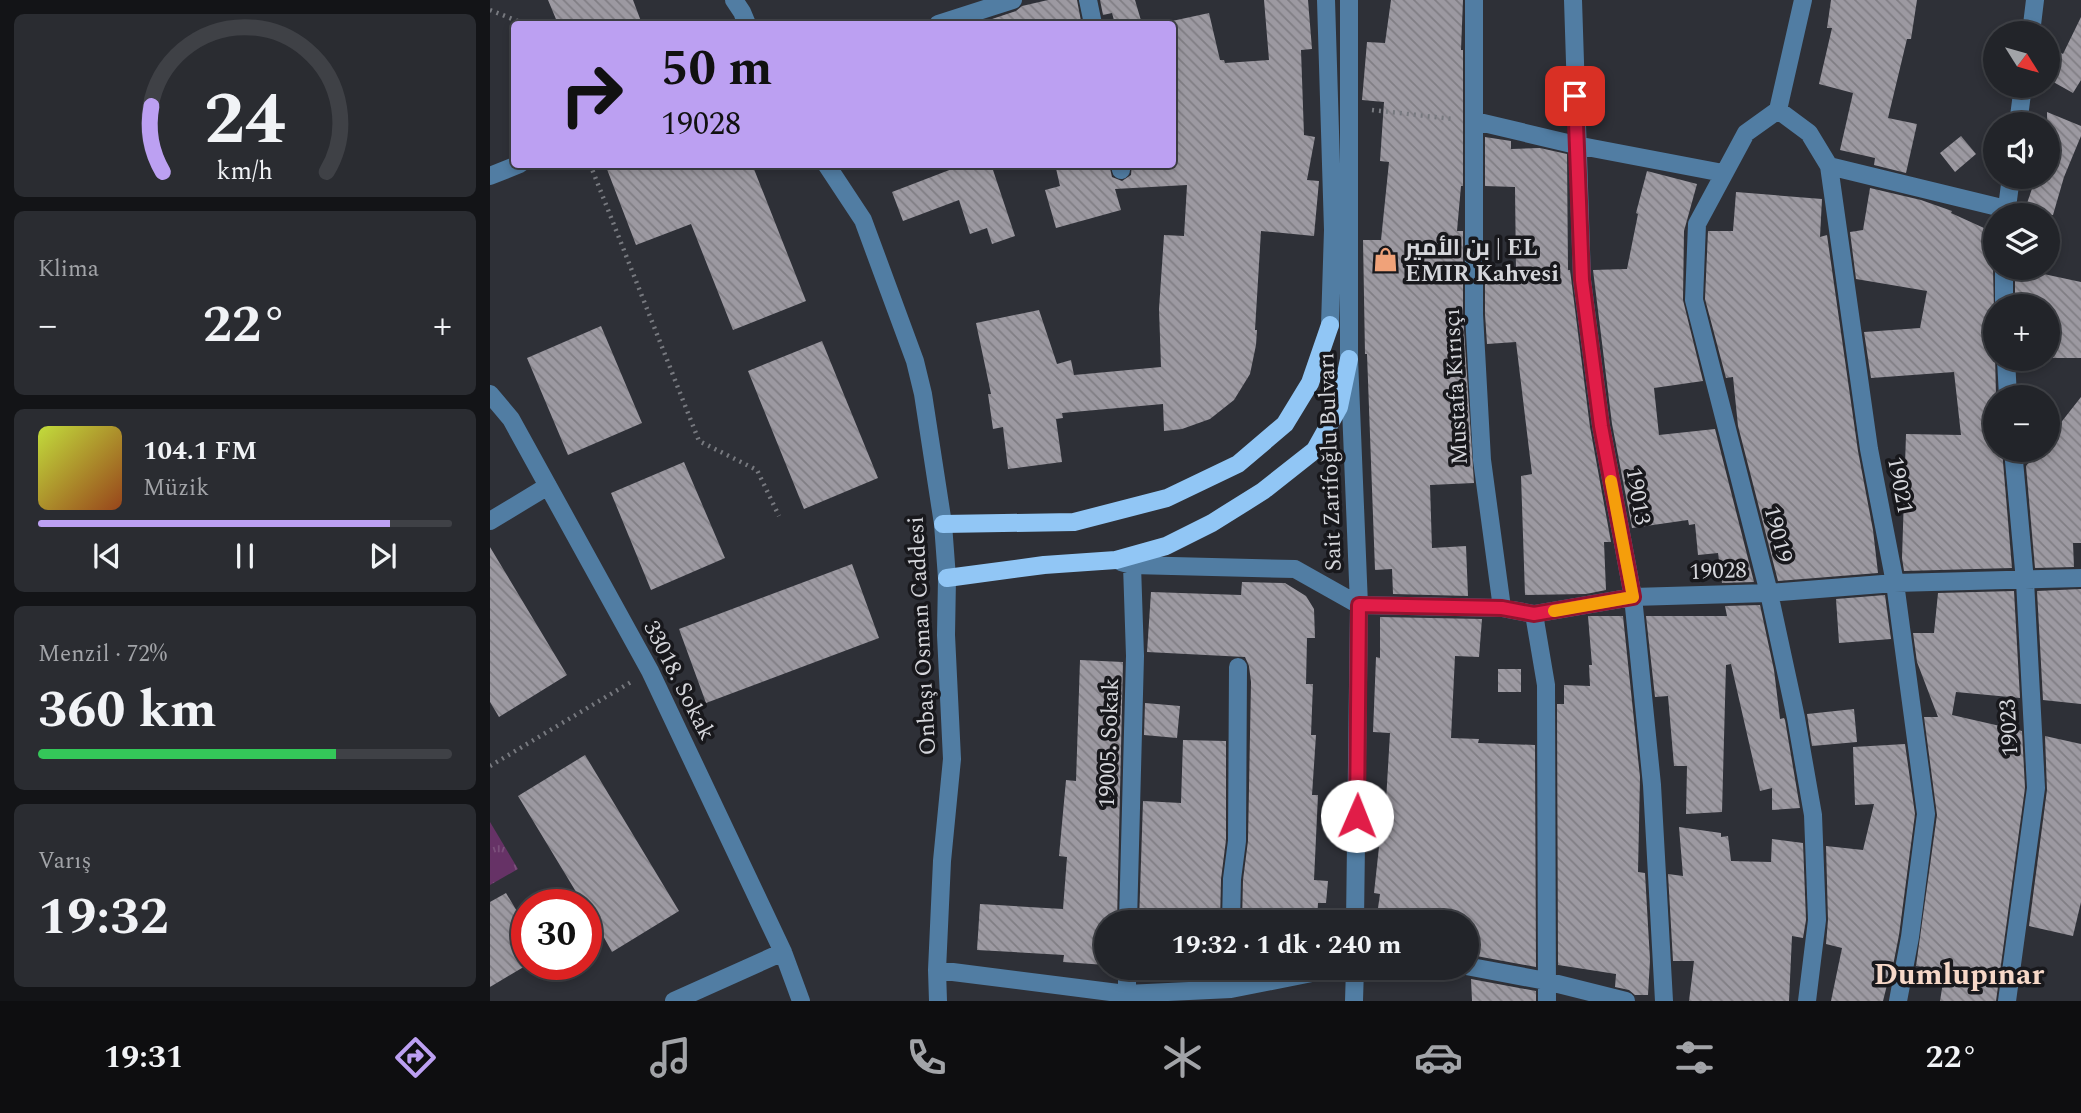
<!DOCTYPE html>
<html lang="tr">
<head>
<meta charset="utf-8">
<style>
	:root { --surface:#222429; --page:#2a2c31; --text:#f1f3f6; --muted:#a2a4a8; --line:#3f4146; --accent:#bca0f2 }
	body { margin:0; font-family:Spectral,Cairo,serif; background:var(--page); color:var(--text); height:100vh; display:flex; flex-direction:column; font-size:26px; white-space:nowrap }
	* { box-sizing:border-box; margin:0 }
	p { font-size:23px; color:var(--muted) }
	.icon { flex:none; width:38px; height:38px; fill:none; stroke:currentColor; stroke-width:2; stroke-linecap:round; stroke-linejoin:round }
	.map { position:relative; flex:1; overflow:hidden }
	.details { display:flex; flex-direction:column; gap:14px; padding:14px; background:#131417; width:490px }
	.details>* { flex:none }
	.banner { position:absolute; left:21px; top:21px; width:665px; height:147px; border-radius:7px; box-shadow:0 4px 10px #0003,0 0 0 2px var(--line); background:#bca0f2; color:#111; overflow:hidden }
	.needle { width:46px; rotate:127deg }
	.controls { position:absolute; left:1493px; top:21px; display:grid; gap:14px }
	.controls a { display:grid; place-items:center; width:77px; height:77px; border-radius:50%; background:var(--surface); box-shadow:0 4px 10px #0003,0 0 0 2px var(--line); font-size:35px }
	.speed { position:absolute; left:21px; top:889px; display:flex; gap:14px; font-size:35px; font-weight:700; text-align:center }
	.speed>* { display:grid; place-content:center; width:91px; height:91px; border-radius:50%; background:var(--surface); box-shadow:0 4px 10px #0003,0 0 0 2px var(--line); line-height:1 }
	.speed .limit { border:10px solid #d22; background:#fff; color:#111 }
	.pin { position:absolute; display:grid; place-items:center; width:60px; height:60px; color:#fff; margin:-30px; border-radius:14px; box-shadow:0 4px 10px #0006 }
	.me { position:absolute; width:77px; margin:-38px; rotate:1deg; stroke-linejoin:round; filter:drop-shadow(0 0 5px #0008) }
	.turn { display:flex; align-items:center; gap:24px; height:147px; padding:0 35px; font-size:32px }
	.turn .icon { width:91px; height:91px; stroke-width:2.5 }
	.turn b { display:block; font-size:49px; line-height:60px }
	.big { font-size:52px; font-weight:700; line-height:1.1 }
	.details .card { flex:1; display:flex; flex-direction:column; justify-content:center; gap:10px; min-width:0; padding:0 24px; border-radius:10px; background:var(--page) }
	.details .dial { align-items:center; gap:0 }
	.dial svg { height:182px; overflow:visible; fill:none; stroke:var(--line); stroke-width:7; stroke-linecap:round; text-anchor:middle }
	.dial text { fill:var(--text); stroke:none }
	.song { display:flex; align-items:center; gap:21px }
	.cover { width:84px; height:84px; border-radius:10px; background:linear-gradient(135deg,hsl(70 70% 55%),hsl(20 70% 35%)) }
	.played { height:7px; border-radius:4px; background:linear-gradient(90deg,var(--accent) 85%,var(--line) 85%) }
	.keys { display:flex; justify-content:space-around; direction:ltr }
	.heat { display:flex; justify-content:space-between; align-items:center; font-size:38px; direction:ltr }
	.charge { height:10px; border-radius:5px; background:linear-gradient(90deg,#34c759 72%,var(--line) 0) }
	.trip { position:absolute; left:604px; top:910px; width:385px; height:70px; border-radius:35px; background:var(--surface); box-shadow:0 4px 10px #0003,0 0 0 2px var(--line); font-weight:700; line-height:70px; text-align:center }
	.tabs { display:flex; height:112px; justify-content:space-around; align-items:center; background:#0e0e10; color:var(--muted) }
	.tabs .icon { width:49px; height:49px }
	.tabs .current { color:var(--accent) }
	.tabs b { font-size:32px; color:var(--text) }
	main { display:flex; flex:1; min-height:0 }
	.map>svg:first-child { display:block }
</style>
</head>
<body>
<main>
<section class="details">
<div class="card dial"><svg viewBox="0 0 100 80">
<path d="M14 69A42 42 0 1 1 86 69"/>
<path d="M14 69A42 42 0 0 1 9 40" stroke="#bca0f2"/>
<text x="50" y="56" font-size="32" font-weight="700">24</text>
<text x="50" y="72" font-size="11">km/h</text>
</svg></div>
<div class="card"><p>Klima</p>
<div class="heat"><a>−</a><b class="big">22°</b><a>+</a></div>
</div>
<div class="card">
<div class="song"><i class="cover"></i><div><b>104.1 FM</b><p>Müzik</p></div></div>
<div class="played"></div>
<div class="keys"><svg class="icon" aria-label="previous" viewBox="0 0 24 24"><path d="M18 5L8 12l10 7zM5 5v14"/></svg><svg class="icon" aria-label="pause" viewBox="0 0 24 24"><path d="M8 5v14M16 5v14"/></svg><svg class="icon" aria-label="next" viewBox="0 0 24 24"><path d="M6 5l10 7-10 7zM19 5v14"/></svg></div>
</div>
<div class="card"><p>Menzil · 72%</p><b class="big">360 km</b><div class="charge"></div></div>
<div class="card"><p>Varış</p><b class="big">19:32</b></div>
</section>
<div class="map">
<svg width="1591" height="1001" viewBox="0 0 1591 1001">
	<defs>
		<pattern id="grass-tufts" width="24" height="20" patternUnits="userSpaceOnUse" patternTransform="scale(1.75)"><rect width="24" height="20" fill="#663266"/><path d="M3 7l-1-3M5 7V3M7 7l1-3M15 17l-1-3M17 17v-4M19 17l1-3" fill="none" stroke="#7b4f7b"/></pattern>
		<pattern id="building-back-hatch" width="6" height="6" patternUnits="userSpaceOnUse" patternTransform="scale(1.75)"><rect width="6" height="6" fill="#9c99a1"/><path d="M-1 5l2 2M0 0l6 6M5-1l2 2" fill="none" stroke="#807e84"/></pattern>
	</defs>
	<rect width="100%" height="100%" fill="#2e3037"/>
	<path fill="url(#grass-tufts)" d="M0 822 28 869 0 885Z"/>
	<path fill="url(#building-back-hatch)" d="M58 0H143L152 24H68Z
		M558 0H587L591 21 576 24H493V22L526 11 532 6Z
		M610 0H645L652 24H625L622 13 613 15Z
		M774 0H818L822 49 811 50 814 135 825 137 817 180 829 181 824 236 771 231 765 330H767L766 345 760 374 744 400 720 419 692 429 674 431 673 404 572 413 573 418 566 419 572 462 518 469 513 427 503 429 498 394H501L486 323 549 310 567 364 581 360 584 375 671 367 669 309 674 235 694 236 697 185 625 189 631 210 566 228 555 190 570 186 565 164H619L622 177 632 181 641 175 642 164H682V21L719 13 730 60H734L735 63 779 60Z
		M901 0H973L971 50H973V186H971L967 231H973V315L984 483 940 485 942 548 976 546 978 596 903 594 902 569 885 570 877 354H875L873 240H891L899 162 890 161 894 102 872 100 877 42 895 43Z
		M1341 0H1427L1421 39H1417L1398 118 1427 124 1416 173 1384 165 1385 158 1350 150 1363 93 1329 84 1342 28H1337Z
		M1591 17V80L1583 93 1558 79V66L1566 50 1573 54Z
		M1557 112 1591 126V136L1574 177 1563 215H1533L1546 177H1558Z
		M1471 136 1486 154 1465 172 1450 153Z
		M995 137 1021 141V149L1050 148 1077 154 1078 270H1080L1100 427 1121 542H1114L1116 590 1096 594 1035 595 1031 476 1042 474 1026 342 997 344 995 314V274L1026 273 1025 187 995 186Z
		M115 164H262L316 301 243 330 201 224 146 245Z
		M475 164H501L525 236 502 244 497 228 480 234 469 200 413 221 402 192Z
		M1157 171 1207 184 1194 231 1193 300 1213 381 1164 388 1169 435 1225 429 1264 582 1232 583 1228 553 1208 555 1205 524 1199 525 1198 520 1142 528 1122 424 1103 270 1137 269 1148 214 1146 213Z
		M1380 188 1431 200 1462 211 1461 213 1505 233V261L1503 268 1506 397 1505 450H1512L1522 568 1414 571 1412 558 1416 434 1471 435 1464 372 1381 378 1374 332 1430 328 1437 291 1366 279 1360 232 1373 230Z
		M1246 192 1332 199 1330 237 1337 235 1368 451 1383 530 1388 573 1288 581 1248 426 1243 377 1236 378 1215 299 1218 231H1243Z
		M1525 268 1591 282V358H1558V306L1525 298Z
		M111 326 152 423 78 455 37 358Z
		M332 341 388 478 314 509 258 371Z
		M1591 397V543H1583L1584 567 1545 568 1536 466 1549 450H1558V439Z
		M194 462 235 558 161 590 121 493Z
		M0 547 77 675 9 717 0 702Z
		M362 564 389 638 216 703 189 629Z
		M752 582 795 583 816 596 824 609 825 638H817L816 684H823L821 735H826L822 795H828L824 880 838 881 836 903H828L827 922H752L753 880 758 841 761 682 759 666 755 657 657 652 661 592 751 595Z
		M1591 589V704L1553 700 1547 591Z
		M1524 591 1530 698 1466 692 1462 715 1532 731 1535 788 1506 1001H1450L1455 970 1426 966 1447 815 1434 717H1448L1427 662 1423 633H1444L1448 593Z
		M1395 595 1401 639 1349 643 1346 599Z
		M1270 605 1284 670 1290 719 1294 718 1295 720 1310 808 1282 810V788L1270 791 1241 664 1236 665 1232 812 1196 814 1197 766H1184L1178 696 1165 697 1156 616H1237L1235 606Z
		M1098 616H1133L1150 777 1148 872 1155 873 1160 960 1158 995H1145L1139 990 1125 987 1126 974 1068 965 1067 704H1074V685L1100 686 1099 665H1102Z
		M890 617 992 619 989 657 965 656 961 738 989 739 988 743 1045 745 1046 967 981 955V922H886L890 894 884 893 889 847 884 846 890 817 895 818 900 733 883 732 886 657 890 658Z
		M590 660 633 662 627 922H616V965L573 962 574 955 487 950 490 904 573 909 577 857 569 856 576 780 586 781Z
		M1008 669H1031V692H1008Z
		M655 703 690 706 687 738 654 735Z
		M1364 709 1367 742 1322 746 1317 714Z
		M1555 736 1591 744V902L1583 936 1539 926 1557 790Z
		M693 740 736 741V840L731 879 730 922H649L653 801 691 803Z
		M1415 744 1425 814 1409 935 1399 986 1397 985 1393 1001H1341L1352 948 1336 944 1338 920 1336 846 1373 850 1384 804 1365 805 1363 747Z
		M95 755 189 911 122 952 96 905H94L28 796Z
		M1189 827 1231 833V837L1238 836 1241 861 1281 862 1282 839 1313 843 1316 920 1313 938 1302 936 1299 1001H1199L1204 961H1183L1178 874 1193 876Z
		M16 893 37 928V965L0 987V902Z
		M981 979 1046 991V1001H982Z"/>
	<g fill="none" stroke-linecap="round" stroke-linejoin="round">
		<path stroke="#77797f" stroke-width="4.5" stroke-dasharray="2 5" stroke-linecap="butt" d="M0 10 35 24
			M882 110 963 119
			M100 164 209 441 267 470 289 516
			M0 766 141 682"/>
		<path stroke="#517da3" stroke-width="18" d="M244 0 252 12 257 24
			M598 0 603 24
			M836 0 843 230 840 325
			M859 0V359L869 605 865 922
			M984 0V314L992 460 1012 608
			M1083 0 1092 280 1111 426 1143 597 1162 785 1174 1001
			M1313 0 1288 110 1319 133 1339 166 1379 449 1405 583 1436 814 1420 937 1408 1001
			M448 24 523 0
			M1541 33 1545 0
			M1288 110 1256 133 1207 224 1204 300 1279 593 1306 718 1323 815 1327 920 1317 1001
			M985 121 1086 145 1233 173
			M1528 124 1533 86
			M336 164 373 220 425 361 433 394 453 524 457 578 456 635 462 759 452 861 447 970 448 1001
			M630 164 631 170
			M1339 166 1516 209
			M0 176 30 164
			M1516 215 1521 177
			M1514 306V268
			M1516 359 1518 397
			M0 394 21 419 160 671 293 952 311 1001
			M0 521 58 486
			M631 562 642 565 805 569 869 605
			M869 605 1012 608 1044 614 1143 597 1279 593 1405 583 1591 578
			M1044 614 1056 685 1057 1001
			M638 922 645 656 642 565
			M741 922 742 879 747 841 748 667
			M976 966 1056 981 1136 1001
			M447 970 636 994 741 989 847 968
			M741 989V968
			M184 1001 293 952
			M637 1001V968
			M864 1001 865 968
			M1517 1001 1546 788 1535 581 1523 450"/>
		<path stroke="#91c6f5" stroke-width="18" d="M453 524 584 522 677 498 748 464 795 424 820 383 840 325
			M457 578 554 565 626 560 676 546 722 523 773 491 825 450 849 407 859 359"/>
	</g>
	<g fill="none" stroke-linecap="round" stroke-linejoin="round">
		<defs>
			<path id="route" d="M867 816 869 605 1012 608 1044 614 1143 597 1111 426 1092 280 1085 96"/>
		</defs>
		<use href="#route" stroke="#92132f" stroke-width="18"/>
		<use href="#route" stroke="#e11d48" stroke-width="12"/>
		<path stroke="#f59e0b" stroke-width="12" d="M1064 611 1143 597 1121 481"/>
	</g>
	<defs>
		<symbol id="shop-bare" viewBox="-9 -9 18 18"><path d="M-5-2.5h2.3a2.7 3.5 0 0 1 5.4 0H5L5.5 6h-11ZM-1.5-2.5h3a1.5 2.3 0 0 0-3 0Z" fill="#f0a279" stroke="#18181c" stroke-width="2.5" paint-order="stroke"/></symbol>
	</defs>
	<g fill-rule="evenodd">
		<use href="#shop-bare" x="878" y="242" width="35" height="35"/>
	</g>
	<g text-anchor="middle" stroke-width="7" stroke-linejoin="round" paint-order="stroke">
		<g font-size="23" font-weight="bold" fill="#d5d6db" stroke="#18181c" text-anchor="start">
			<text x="915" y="255">بن الأمير | EL<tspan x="915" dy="26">EMIR Kahvesi</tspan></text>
		</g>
		<g font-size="23" fill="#d5d6db" stroke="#18181c">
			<text transform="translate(965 387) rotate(-93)" y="8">Mustafa Kırısçı</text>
			<text transform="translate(839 462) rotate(-92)" y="8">Sait Zarifoğlu Bulvarı</text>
			<text transform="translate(1411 485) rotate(79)" y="8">19021</text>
			<text transform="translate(1149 496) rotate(80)" y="8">19013</text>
			<text transform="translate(1289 534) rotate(76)" y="8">19019</text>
			<text transform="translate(1228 570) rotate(-2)" y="8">19028</text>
			<text transform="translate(431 636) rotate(-93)" y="8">Onbaşı Osman Caddesi</text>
			<text transform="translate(190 680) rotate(63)" y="8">33018. Sokak</text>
			<text transform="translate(1518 728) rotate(-93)" y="8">19023</text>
			<text transform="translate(618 743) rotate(-88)" y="8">19005. Sokak</text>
		</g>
		<g font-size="30" font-weight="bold" fill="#f6d8c8" stroke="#18181c">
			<text x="1469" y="984">Dumlupınar</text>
		</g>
	</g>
</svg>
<div class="controls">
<a><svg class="needle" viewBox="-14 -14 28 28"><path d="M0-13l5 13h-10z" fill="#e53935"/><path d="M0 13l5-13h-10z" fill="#a2a4a8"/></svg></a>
<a><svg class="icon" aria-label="sound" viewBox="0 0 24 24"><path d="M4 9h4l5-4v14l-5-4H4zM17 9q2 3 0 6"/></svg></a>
<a><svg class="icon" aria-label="layers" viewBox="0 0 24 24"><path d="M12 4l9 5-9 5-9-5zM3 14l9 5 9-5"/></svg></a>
<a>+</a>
<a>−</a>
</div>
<div class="speed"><div class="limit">30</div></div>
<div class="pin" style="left:1085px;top:96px;background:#d93025"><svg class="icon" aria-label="arrive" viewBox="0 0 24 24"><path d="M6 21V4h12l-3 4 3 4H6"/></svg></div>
<svg class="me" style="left:867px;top:816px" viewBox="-20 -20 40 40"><circle r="19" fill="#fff"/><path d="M0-13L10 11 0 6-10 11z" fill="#e11d48"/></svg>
<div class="trip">19:32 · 1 dk · 240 m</div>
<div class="banner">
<div class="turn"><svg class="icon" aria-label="right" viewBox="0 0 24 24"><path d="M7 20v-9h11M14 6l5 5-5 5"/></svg><div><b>50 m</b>19028</div></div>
</div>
</div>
</main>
<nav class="tabs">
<b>19:31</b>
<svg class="icon current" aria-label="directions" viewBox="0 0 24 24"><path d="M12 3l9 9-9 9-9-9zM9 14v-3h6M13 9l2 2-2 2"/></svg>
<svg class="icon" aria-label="music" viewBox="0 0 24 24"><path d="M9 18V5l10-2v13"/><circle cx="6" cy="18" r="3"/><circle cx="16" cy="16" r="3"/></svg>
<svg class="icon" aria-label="phone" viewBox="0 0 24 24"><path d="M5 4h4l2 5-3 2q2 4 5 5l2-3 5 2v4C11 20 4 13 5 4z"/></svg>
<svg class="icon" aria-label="climate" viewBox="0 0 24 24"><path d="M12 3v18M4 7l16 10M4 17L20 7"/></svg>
<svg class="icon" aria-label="car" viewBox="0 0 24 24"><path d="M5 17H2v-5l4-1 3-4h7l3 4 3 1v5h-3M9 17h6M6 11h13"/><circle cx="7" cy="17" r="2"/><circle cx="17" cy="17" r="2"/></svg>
<svg class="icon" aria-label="filters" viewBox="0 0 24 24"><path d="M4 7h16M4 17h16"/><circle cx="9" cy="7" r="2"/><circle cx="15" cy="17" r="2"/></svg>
<b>22°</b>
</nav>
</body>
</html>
